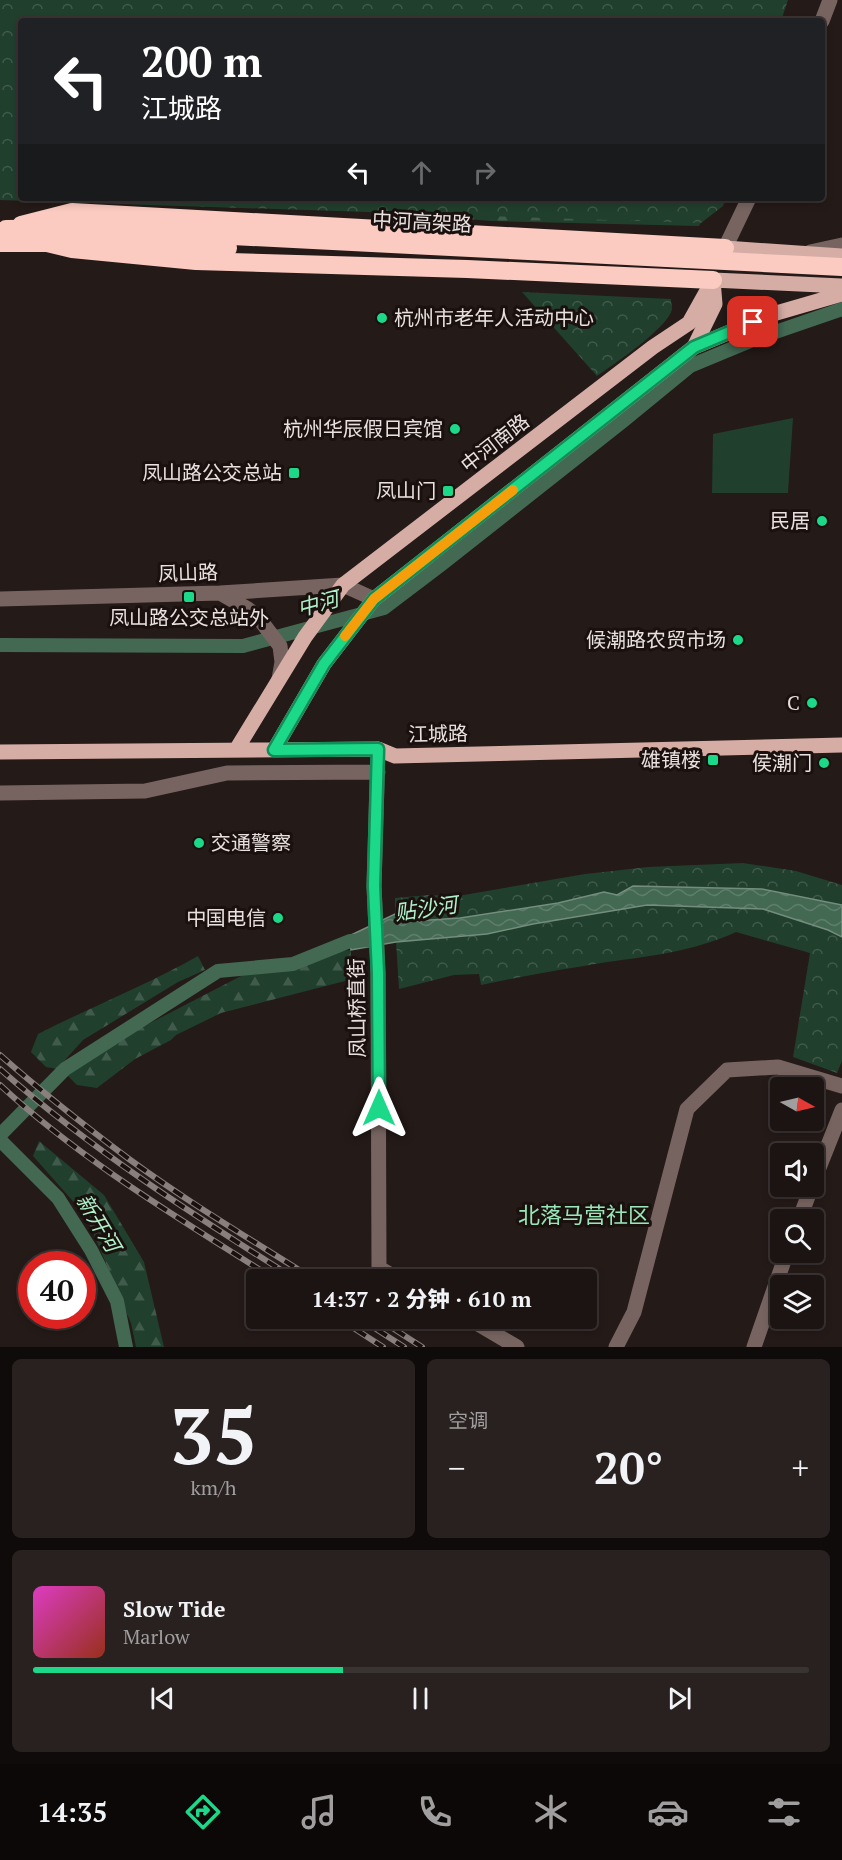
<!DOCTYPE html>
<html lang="zh">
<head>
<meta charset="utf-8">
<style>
	:root { --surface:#1b1412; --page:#282120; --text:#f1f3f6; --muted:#a09e9f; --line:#393332; --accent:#1bd988 }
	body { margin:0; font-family:"PT Serif","Noto Sans SC",serif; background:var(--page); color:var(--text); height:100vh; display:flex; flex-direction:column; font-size:22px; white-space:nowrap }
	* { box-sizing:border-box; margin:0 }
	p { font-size:20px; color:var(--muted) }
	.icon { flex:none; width:33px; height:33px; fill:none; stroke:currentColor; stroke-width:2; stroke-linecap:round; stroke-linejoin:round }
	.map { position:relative; height:1347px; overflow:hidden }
	.panel { display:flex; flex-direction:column; gap:12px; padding:12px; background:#0f0b0a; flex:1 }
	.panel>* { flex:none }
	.top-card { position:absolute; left:18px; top:18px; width:807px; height:183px; border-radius:6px; box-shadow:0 3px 9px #0003,0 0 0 2px var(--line); background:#202124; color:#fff; overflow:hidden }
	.needle { width:39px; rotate:98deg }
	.tools { position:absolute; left:770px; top:1077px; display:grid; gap:12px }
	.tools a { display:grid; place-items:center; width:54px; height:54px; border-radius:6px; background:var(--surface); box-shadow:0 3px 9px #0003,0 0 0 2px var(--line); font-size:30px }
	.speed { position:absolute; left:18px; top:1251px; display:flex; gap:12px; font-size:30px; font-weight:700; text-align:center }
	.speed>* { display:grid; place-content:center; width:78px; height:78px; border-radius:50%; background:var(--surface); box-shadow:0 3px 9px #0003,0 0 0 2px var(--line); line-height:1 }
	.speed .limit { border:9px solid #d22; background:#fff; color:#111 }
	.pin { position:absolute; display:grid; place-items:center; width:51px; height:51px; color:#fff; margin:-26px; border-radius:12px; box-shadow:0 3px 9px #0006 }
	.me { position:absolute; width:66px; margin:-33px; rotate:0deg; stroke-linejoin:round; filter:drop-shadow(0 0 4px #0008) }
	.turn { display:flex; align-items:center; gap:21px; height:126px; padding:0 24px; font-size:27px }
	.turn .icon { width:78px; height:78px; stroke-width:2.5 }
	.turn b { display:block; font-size:42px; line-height:51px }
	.lanes { display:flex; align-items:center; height:57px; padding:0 24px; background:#0003; justify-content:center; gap:30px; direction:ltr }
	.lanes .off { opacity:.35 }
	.big { font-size:45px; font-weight:800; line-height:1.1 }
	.panel .widget { flex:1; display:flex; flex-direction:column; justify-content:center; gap:9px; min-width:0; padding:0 21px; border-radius:9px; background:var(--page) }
	.panel .dial { align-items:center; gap:0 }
	.dial b { font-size:78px; line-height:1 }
	.song { display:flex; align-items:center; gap:18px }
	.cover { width:72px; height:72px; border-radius:9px; background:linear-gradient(135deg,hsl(310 70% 55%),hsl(10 70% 35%)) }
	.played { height:6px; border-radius:3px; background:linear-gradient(90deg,var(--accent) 40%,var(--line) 40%) }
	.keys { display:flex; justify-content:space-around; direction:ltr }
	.heat { display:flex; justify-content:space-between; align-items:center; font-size:33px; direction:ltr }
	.panel .tiles { flex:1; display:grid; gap:12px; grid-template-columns:1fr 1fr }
	.widget:last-child { grid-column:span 2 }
	.trip { position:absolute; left:246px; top:1269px; width:351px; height:60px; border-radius:6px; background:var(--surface); box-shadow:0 3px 9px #0003,0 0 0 2px var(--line); font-weight:800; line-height:60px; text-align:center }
	.dock { display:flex; height:96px; justify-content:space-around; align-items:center; background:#0b0807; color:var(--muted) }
	.dock .icon { width:42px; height:42px }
	.dock .active { color:var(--accent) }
	.dock b { font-size:27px; color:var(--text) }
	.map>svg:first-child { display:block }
</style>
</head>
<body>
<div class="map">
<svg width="842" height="1347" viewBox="0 0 842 1347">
	<defs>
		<pattern id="forest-firs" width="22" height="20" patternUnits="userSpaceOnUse" patternTransform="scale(1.5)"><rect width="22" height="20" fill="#203f2d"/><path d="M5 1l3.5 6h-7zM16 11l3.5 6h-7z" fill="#405a4b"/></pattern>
		<pattern id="park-crowns" width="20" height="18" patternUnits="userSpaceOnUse" patternTransform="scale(1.5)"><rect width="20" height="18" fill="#203f2d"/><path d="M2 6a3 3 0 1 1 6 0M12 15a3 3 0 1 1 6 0" fill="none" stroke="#405a4b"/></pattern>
		<pattern id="water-waves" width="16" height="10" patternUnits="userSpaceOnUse" patternTransform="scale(1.5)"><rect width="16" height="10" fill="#436953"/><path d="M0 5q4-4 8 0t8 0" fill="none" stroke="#5e7e6b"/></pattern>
	</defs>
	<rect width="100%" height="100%" fill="#241a18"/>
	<path fill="#203f2d" d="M793 418 788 493H712L713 434Z"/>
	<path fill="url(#forest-firs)" d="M223 198H713L699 226 491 221Z
		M351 950 349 980 221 1013 176 1035 171 1040 135 1059 97 1088 77 1085 66 1074 129 1034 243 975 296 967 333 952Z
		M198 956 205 970 178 982 83 1040 57 1069 46 1067 31 1052 38 1034C91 1007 147 985 198 956Z
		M39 1141 104 1195 144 1262 164 1347H136L131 1323 86 1216 33 1156Z"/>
	<path fill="url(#park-crowns)" d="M0 0H788L781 21H21V198H726L723 206 701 223 0 200Z
		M522 292 671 299C671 303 672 306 672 309 669 327 613 365 597 376Z
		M743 863 796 871 842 885V905L763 889 633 886 617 895 604 892 558 903 460 918 415 921 395 914V898L429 895 458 896 585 874 648 867Z
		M647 905 763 909 828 930 842 937V1061L837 1073 793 1057 810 953 736 932C695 951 651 956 607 962 565 969 523 976 481 985L479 974 454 975 399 989 396 942 487 934 533 924Z"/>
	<path fill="url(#water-waves)" stroke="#748d7d" stroke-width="1.5" d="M633 886 762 889 842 905V937L828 930 763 909 647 905 533 924 487 934 396 942 351 950 349 936 395 914 415 921 460 918 558 903 604 892 617 895Z"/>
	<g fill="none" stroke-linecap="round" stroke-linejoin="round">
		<path stroke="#436953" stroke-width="14" d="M0 645 243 646 384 608 442 564 623 421 690 366 755 339 842 309
			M0 1135 65 1069 218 971 293 964 350 941 369 940
			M0 1140 58 1198 91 1250 117 1301 126 1347"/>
		<path stroke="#776460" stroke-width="15" d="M822 21 830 0
			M725 248 749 198
			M810 252 842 245
			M220 593 248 609 258 617 280 646 282 662 279 679
			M0 599 220 593 343 585 374 599
			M378 749 374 886 378 973 379 1268 400 1280
			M0 793 145 791 227 773 378 772
			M813 1183 842 1110
			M799 1220 812 1186
			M468 1318 517 1347
			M616 1347 634 1312 687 1109 727 1070 778 1067 842 1086
			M754 1347 787 1252"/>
		<path stroke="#d5ada5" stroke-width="15" d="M721 257 725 248 842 256
			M713 280 842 286
			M694 347 715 304 713 280
			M236 750 305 637 343 585 653 347 689 323 713 280
			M274 750 324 664 374 599 694 347 773 314 842 294
			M0 752 378 749 395 756 842 745"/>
		<path stroke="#fbcac1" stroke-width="18" d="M21 225 72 212 725 248
			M0 243H47L72 249 196 261 467 269 713 280"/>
		<defs>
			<path id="rail" d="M0 1055C42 1092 85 1126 129 1159 189 1203 252 1240 315 1280
				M0 1069C93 1151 192 1214 297 1280
				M0 1085C83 1162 182 1220 276 1280
				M338 1318 383 1347
				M359 1318 404 1347
				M377 1318 422 1347"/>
		</defs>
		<use href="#rail" stroke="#89807e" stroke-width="6"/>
		<use href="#rail" stroke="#1a110f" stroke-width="4" stroke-dasharray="11" stroke-linecap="butt"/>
		<path stroke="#fbcac1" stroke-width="18" d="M6 229 77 228 842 267
			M47 243 92 242 228 248"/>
	</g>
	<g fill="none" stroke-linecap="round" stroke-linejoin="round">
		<defs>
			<path id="route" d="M379 1108 378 973 374 886 378 749 274 750 324 664 374 599 694 347 753 322"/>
		</defs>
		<use href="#route" stroke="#128d58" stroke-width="15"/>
		<use href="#route" stroke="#1bd988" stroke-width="10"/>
		<path stroke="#f59e0b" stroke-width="10" d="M345 636 374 599 513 490"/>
	</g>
	<g fill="#1bd988" stroke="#1a110f" stroke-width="2">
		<circle cx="382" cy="318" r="6"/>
		<circle cx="455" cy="429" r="6"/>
		<rect x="288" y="467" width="12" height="12" rx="3"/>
		<rect x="442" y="485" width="12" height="12" rx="3"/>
		<circle cx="822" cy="521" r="6"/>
		<rect x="183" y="591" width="12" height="12" rx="3"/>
		<circle cx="738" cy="640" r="6"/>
		<circle cx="812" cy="703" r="6"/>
		<rect x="707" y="754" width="12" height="12" rx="3"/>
		<circle cx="824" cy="763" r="6"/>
		<circle cx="199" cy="843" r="6"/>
		<circle cx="278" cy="918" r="6"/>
	</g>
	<g text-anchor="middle" stroke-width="6" stroke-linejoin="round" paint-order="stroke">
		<g font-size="20" fill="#e8e1df" stroke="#1a110f">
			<text transform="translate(422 222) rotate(3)" y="7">中河高架路</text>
			<text transform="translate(495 443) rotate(-38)" y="7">中河南路</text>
			<text transform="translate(188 573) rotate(-2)" y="7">凤山路</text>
			<text transform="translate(438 734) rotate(-1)" y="7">江城路</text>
			<text transform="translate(357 1008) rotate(-91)" y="7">凤山桥直街</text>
		</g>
		<g font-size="20" fill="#e8e1df" stroke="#1a110f" text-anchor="end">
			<text x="394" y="325" text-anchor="start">杭州市老年人活动中心</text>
			<text x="443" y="436">杭州华辰假日宾馆</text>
			<text x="282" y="480">凤山路公交总站</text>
			<text x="436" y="498">凤山门</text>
			<text x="810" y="528">民居</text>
			<text x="189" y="625" text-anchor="middle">凤山路公交总站外</text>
			<text x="726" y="647">候潮路农贸市场</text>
			<text x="800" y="710">C</text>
			<text x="701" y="767">雄镇楼</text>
			<text x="812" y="770">侯潮门</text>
			<text x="211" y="850" text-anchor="start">交通警察</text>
			<text x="266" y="925">中国电信</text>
		</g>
		<g font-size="21" font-style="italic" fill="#aff2ca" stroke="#1a110f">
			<text transform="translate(318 604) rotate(-15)" y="7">中河</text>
			<text transform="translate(426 909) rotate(-8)" y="7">贴沙河</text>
			<text transform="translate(98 1223) rotate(59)" y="7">新开河</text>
		</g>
		<g font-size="22" fill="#99e6b8" stroke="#1a110f">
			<text x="584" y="1223">北落马营社区</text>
		</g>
	</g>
</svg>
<div class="tools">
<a><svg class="needle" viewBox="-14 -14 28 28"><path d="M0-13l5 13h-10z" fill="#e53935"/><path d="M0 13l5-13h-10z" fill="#a09e9f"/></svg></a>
<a><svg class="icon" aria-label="sound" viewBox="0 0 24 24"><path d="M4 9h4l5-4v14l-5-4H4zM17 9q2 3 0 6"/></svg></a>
<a><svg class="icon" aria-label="search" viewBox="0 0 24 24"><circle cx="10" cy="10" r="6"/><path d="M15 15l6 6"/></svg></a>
<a><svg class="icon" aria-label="layers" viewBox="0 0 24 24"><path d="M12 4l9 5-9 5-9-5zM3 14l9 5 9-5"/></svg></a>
</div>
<div class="speed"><div class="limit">40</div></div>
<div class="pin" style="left:753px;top:322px;background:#d93025"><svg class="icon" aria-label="arrive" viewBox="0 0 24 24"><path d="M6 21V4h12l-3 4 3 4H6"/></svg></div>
<svg class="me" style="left:379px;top:1108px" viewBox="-20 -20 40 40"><path d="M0-17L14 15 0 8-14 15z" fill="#1bd988" stroke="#fff" stroke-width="4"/></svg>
<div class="trip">14:37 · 2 分钟 · 610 m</div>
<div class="top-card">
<div class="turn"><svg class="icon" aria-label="left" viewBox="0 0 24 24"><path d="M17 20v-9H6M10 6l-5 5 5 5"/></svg><div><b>200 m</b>江城路</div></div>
<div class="lanes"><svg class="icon" aria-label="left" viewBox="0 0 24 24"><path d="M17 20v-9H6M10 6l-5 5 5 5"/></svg><svg class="icon off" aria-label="ahead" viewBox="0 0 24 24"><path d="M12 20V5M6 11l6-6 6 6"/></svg><svg class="icon off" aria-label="right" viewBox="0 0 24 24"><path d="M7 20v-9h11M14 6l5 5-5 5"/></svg></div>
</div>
</div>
<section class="panel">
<div class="tiles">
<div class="widget dial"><b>35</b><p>km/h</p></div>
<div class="widget"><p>空调</p>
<div class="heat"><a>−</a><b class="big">20°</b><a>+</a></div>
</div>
<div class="widget">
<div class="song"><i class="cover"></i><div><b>Slow Tide</b><p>Marlow</p></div></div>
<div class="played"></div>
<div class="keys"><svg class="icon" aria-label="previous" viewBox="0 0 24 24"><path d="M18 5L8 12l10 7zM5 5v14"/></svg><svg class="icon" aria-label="pause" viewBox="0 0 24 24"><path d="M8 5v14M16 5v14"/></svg><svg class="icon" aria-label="next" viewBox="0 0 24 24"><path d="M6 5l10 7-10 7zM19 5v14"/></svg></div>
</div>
</div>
</section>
<nav class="dock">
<b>14:35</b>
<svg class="icon active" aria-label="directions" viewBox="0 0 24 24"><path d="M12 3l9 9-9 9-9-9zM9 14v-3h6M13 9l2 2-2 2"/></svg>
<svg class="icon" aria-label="music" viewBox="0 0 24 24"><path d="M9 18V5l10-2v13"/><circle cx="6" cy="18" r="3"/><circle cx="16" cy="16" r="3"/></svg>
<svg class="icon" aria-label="phone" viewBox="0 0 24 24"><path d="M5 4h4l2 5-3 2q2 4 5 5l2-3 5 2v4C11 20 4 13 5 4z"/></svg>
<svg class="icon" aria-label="climate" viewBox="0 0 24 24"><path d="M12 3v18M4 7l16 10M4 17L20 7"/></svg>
<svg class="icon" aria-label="car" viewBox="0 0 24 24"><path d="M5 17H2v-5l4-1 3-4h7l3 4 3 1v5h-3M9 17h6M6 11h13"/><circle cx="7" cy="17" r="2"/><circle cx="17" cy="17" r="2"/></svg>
<svg class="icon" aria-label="filters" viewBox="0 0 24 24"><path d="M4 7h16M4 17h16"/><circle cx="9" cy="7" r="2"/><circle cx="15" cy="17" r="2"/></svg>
</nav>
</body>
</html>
